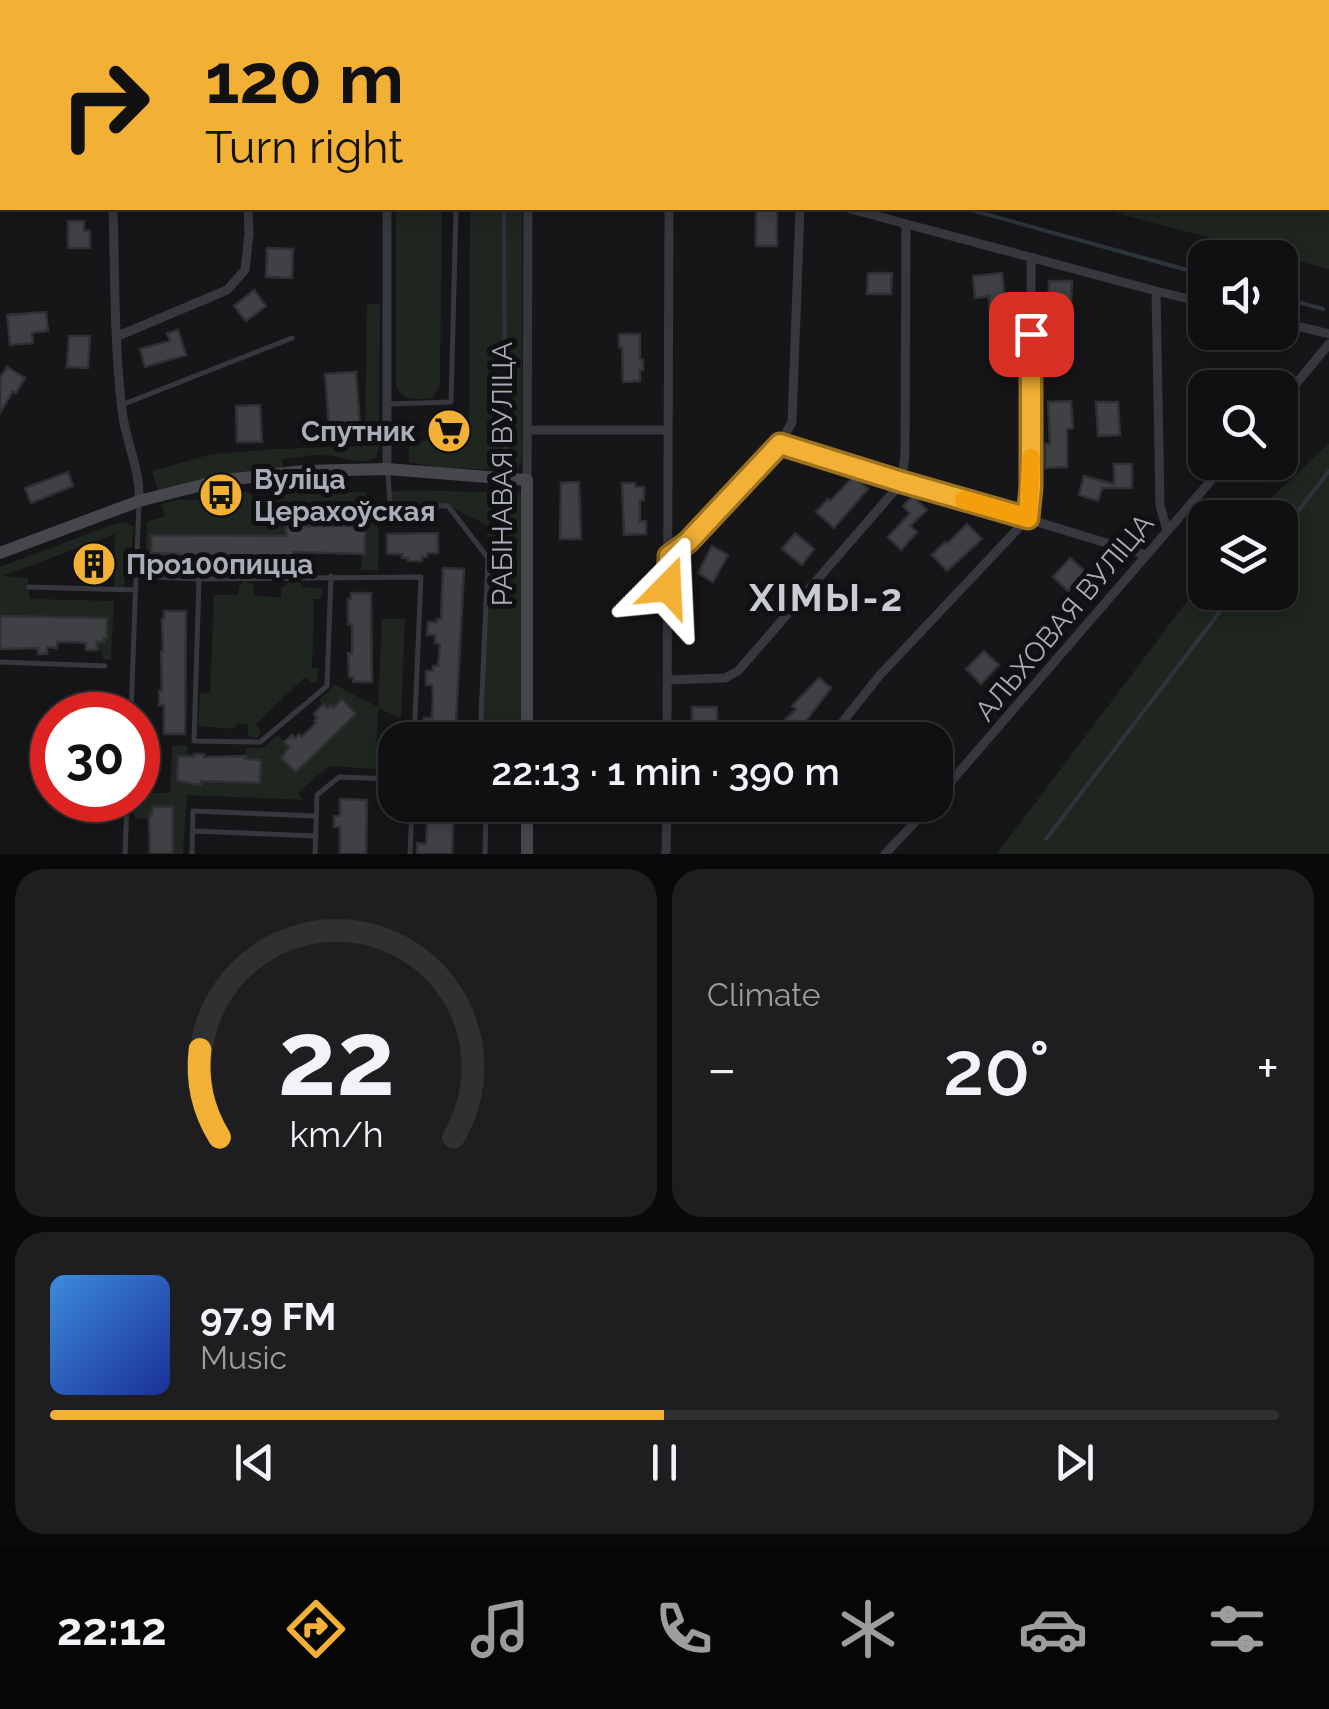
<!DOCTYPE html>
<html lang="en">
<head>
<meta charset="utf-8">
<style>
	:root { --surface:#101012; --page:#1e1e20; --text:#f1f3f6; --muted:#9c9d9f; --line:#303032; --accent:#f2b134 }
	body { margin:0; font-family:Raleway,sans-serif; background:var(--page); color:var(--text); height:100vh; display:flex; flex-direction:column; font-size:38px; white-space:nowrap }
	* { box-sizing:border-box; margin:0 }
	p { font-size:32px; color:var(--muted) }
	.icon { flex:none; width:55px; height:55px; fill:none; stroke:currentColor; stroke-width:2; stroke-linecap:round; stroke-linejoin:round }
	.map { position:relative; height:854px; overflow:hidden }
	.drawer { display:flex; flex-direction:column; gap:15px; padding:15px; background:#09090a; flex:1 }
	.drawer>* { flex:none }
	.top-card { position:absolute; left:0px; top:0px; width:1330px; height:210px; box-shadow:0 5px 15px #0003,0 0 0 2px var(--line); background:#f2b134; color:#111; overflow:hidden }
	.tools { position:absolute; left:1188px; top:240px; display:grid; gap:20px }
	.tools a { display:grid; place-items:center; width:110px; height:110px; border-radius:20px; background:var(--surface); box-shadow:0 5px 15px #0003,0 0 0 2px var(--line); font-size:50px }
	.speed { position:absolute; left:30px; top:692px; display:flex; gap:20px; font-size:50px; font-weight:700; text-align:center }
	.speed>* { display:grid; place-content:center; width:130px; height:130px; border-radius:50%; background:var(--surface); box-shadow:0 5px 15px #0003,0 0 0 2px var(--line); line-height:1 }
	.speed .limit { border:15px solid #d22; background:#fff; color:#111 }
	.pin { position:absolute; display:grid; place-items:center; width:85px; height:85px; color:#fff; margin:-42px; border-radius:20px; box-shadow:0 5px 15px #0006 }
	.me { position:absolute; width:110px; margin:-55px; rotate:21deg; stroke-linejoin:round; filter:drop-shadow(0 0 8px #0008) }
	.turn { display:flex; align-items:center; gap:35px; height:210px; padding:0 40px; font-size:45px }
	.turn .icon { width:130px; height:130px; stroke-width:2.5 }
	.turn b { display:block; font-size:70px; line-height:85px }
	.big { font-size:75px; font-weight:600; line-height:1.1 }
	.drawer .tile { flex:1; display:flex; flex-direction:column; justify-content:center; gap:15px; min-width:0; padding:0 35px; border-radius:30px; background:var(--page) }
	.drawer .dial { align-items:center; gap:0 }
	.dial svg { height:260px; overflow:visible; fill:none; stroke:var(--line); stroke-width:7; stroke-linecap:round; text-anchor:middle }
	.dial text { fill:var(--text); stroke:none }
	.song { display:flex; align-items:center; gap:30px }
	.cover { width:120px; height:120px; border-radius:15px; background:linear-gradient(135deg,hsl(210 70% 55%),hsl(230 70% 35%)) }
	.played { height:10px; border-radius:5px; background:linear-gradient(90deg,var(--accent) 50%,var(--line) 50%) }
	.keys { display:flex; justify-content:space-around; direction:ltr }
	.heat { display:flex; justify-content:space-between; align-items:center; font-size:55px; direction:ltr }
	.drawer .tiles { flex:1; display:grid; gap:15px; grid-template-columns:1fr 1fr }
	.tile:last-child { grid-column:span 2 }
	.trip { position:absolute; left:378px; top:722px; width:575px; height:100px; border-radius:30px; background:var(--surface); box-shadow:0 5px 15px #0003,0 0 0 2px var(--line); font-weight:600; line-height:100px; text-align:center }
	.dock { display:flex; height:160px; justify-content:space-around; align-items:center; background:#060607; color:var(--muted) }
	.dock .icon { width:70px; height:70px }
	.dock .active { color:var(--accent) }
	.dock b { font-size:45px; color:var(--text) }
	.map>svg:first-child { display:block }
</style>
</head>
<body>
<div class="map">
<svg width="1329" height="854" viewBox="0 0 1329 854">
	<rect width="100%" height="100%" fill="#161618"/>
	<path fill="#1e261f" d="M575 0H1329V269L1097 208H1328V2H576Z
		M396 208H442L440 379V386L432 398C417 400 405 402 396 387Z
		M470 208H522V461L517 470 438 468 409 462V441L469 440Z
		M367 304H380L379 447 376 457C358 467 345 457 326 455 312 454 296 458 282 459L283 473 159 495 152 471 212 454 277 449 365 446Z
		M1329 443V854H997L1205 577V592H1280V518L1251 517Z
		M405 490 527 493V740H480L488 558 487 525 448 506 390 505V492Z
		M245 491 257 499 294 492H365L379 531 378 570H361L362 555 365 554 364 526H286V536L152 535 151 557H154L157 552 180 554 179 572 151 571 145 564 147 522 165 516 161 504 180 499 197 500Z
		M126 522 134 527 132 547 126 548 124 590H114L115 534 3 576 28 578 30 599 114 601 111 660 103 659 102 651 97 650V642H103L104 638H107V618L0 616V567L117 523Z
		M244 581 253 584 254 596 281 597V588L288 583 299 582 303 587 320 588 323 593 319 599H312L314 602 312 668 319 669 317 682 312 683 305 677 256 724 261 733 257 738 248 736V724H236L235 729 198 726 200 694 210 693 214 595H238L239 586Z
		M382 619H405L401 718 378 708 376 769 328 766 298 793 304 800 187 795 183 854H173V807H152L153 815 149 816V822L146 819 134 818 135 800H138V793H170L172 745 187 746V754H194L193 760 178 756 177 781 200 785 201 781 260 783 261 760 244 763 246 748H263L278 735 289 747 282 758 296 772 356 714 342 700 333 708 331 706 327 708 319 700 335 685 378 707Z"/>
	<g fill="none" stroke-linecap="round" stroke-linejoin="round">
		<path stroke="#2c353c" stroke-width="4" d="M561 0V2
			M504 208 505 463
			M964 208 1205 275
			M1280 297 1323 309
			M1280 535 1329 471
			M1046 839 1235 592"/>
	</g>
	<path fill="#404145" stroke="#303034" stroke-width="2.5" d="M756 208H777V246H756Z
		M68 221H84V231H90V248H68Z
		M267 248 293 249 292 278 266 277Z
		M868 273H892L891 294H867Z
		M1002 273 1005 302H1007V305H1011V317L990 318 989 296 975 298 973 276Z
		M1049 281H1072L1071 305H1048Z
		M254 290 266 306 246 321 234 306Z
		M46 312 48 331 32 333 33 343 10 345 7 315Z
		M178 330 186 355 145 367 140 349 170 341 167 333Z
		M619 334H640V360H643V370H640V381L623 382 622 347H619Z
		M69 336H90L88 368 67 367Z
		M7 367 25 378 16 393 13 391 0 413V378Z
		M356 372 361 438 330 440 325 374Z
		M1071 401 1073 428 1067 429V467L1045 468V444H1050L1048 402Z
		M1096 402H1118L1120 435 1098 436Z
		M260 405 262 442H237L236 406Z
		M1114 464H1132V488H1102L1098 501 1079 495 1084 476 1114 484Z
		M68 472 73 486 31 503 25 488Z
		M854 476 868 489 834 528 816 512 828 499 830 501Z
		M579 482 581 539H560L561 483Z
		M622 483H635V487H644V500H640V521H646V534L624 535Z
		M913 496 927 510 910 526 917 532 901 550 888 537 910 513 903 506Z
		M967 524 982 539 947 571 932 555 945 542 947 544Z
		M286 526H365V554L293 552V556H286V564L222 562V559H215V556L193 555V560H180V554L151 553V535L286 536Z
		M438 533V553H427V557H422V561H408V558H402V554H387V534Z
		M795 533 814 549 802 565 782 549Z
		M712 546 728 555 713 582 698 573Z
		M1070 558 1086 572 1068 591 1053 577Z
		M443 568 464 569 455 740H431V733L423 732 424 718H432L433 695 432 685H426V671H433V666H438L440 644 435 643V635H427L428 622H437V619H441Z
		M351 593H371L372 682H353V677H349L348 653H352V624H348V599H351Z
		M164 611H186L185 734H164V705H159V691H162L161 651H163L162 619H164Z
		M0 616 107 618V638H104V642H97V650H86V643L68 642H57V648L47 647V654H38V648L0 649Z
		M984 651 999 665 981 684 966 669Z
		M819 678 831 688 799 730 804 735 799 740H779L772 732 796 709 792 706Z
		M342 699 356 714 296 772 281 758 289 747 284 742 292 735 295 738 299 734 302 737 316 723 314 721 317 718 314 714 323 704 327 708 331 705 333 708Z
		M692 707H717V738H692Z
		M194 754H204V757L245 756V759L261 760 260 783 201 781V785L177 781 178 756 194 757Z
		M340 799 367 800 366 854H340V827H334V816H340Z
		M419 805H454L452 854H417V843L426 844 427 821H426V814H419Z
		M152 807H173V854H150L149 815H152Z"/>
	<g fill="none" stroke-linecap="round" stroke-linejoin="round">
		<path stroke="#37383d" stroke-width="5" d="M124 404 292 338
			M389 404 451 402 456 208
			M388 473 390 505 448 506 488 558 480 740
			M139 504 136 576 199 579 421 577 414 740
			M199 579 194 741 260 742 327 686 331 576
			M29 587 136 590
			M0 662 105 666
			M131 715 136 576
			M138 753H152L151 788H138
			M194 831 316 836
			M125 854 127 800
			M192 854 193 811 316 816
			M315 854 317 795 339 777 395 779
			M410 854 412 805
			M485 854 486 805"/>
		<path stroke="#37383d" stroke-width="9" d="M106 0V2
			M243 0 244 2
			M380 0V2
			M74 2 80 0
			M0 37 2 35
			M113 208C115 275 114 343 122 410 125 441 141 470 139 501
			M387 208V469
			M847 208 1156 291
			M1280 322 1329 334
			M118 336 227 290 245 270 249 234 248 208
			M1280 403 1329 344
			M527 430H668
			M780 444 1146 555
			M527 480 528 208
			M1167 530 1160 505 1156 291 1205 303
			M669 556 689 542 780 444 792 422 800 208
			M667 680 725 678 738 671 902 482 905 453 906 224
			M667 740 669 208
			M828 740 880 675 1028 518 1031 487V258
			M935 800 1227 462
			M666 854 667 805
			M885 854 931 805"/>
		<path stroke="#45474d" stroke-width="12" d="M0 553 139 501 218 481 303 471 387 469 527 480V740
			M527 854V805"/>
	</g>
	<g fill="none" stroke-linecap="round" stroke-linejoin="round">
		<defs>
			<path id="route" d="M668 587 669 556 688 542 780 444 902 482 1028 518 1031 487V334"/>
		</defs>
		<use href="#route" stroke="#9d7322" stroke-width="25"/>
		<use href="#route" stroke="#f2b134" stroke-width="18"/>
		<path stroke="#f59e0b" stroke-width="18" d="M964 500 1028 518 1031 458"/>
	</g>
	<defs>
		<symbol id="supermarket-disc" viewBox="-11 -11 22 22"><circle r="9.5" fill="#f2b134" stroke="#111113"/><path d="M-6-5.5h2.5l.6 2H6L4.5 2H-2.5L-4.4-4H-6ZM-1.5 3.2a1.3 1.3 0 1 0 .1 0ZM3 3.2a1.3 1.3 0 1 0 .1 0Z" fill="#111"/></symbol>
		<symbol id="bus-disc" viewBox="-11 -11 22 22"><circle r="9.5" fill="#f2b134" stroke="#111113"/><path d="M-5-6H5V4H4V6H2V4H-2V6H-4V4H-5ZM-3.5-4V0h7V-4ZM-3.5 1.2v1.5H-2V1.2ZM2 1.2v1.5H3.5V1.2Z" fill="#111"/></symbol>
		<symbol id="building-disc" viewBox="-11 -11 22 22"><circle r="9.5" fill="#f2b134" stroke="#111113"/><path d="M-4-6H4V6H1V3H-1V6H-4ZM-2.5-4.3h1.7v1.8h-1.7ZM.8-4.3h1.7v1.8H.8ZM-2.5-1h1.7V.8h-1.7ZM.8-1h1.7V.8H.8Z" fill="#111"/></symbol>
	</defs>
	<g fill-rule="evenodd">
		<use href="#supermarket-disc" x="424" y="406" width="50" height="50"/>
		<use href="#bus-disc" x="196" y="470" width="50" height="50"/>
		<use href="#building-disc" x="69" y="539" width="50" height="50"/>
	</g>
	<g text-anchor="middle" stroke-width="10" stroke-linejoin="round" paint-order="stroke">
		<g font-size="28" font-weight="bold" fill="#a8adb8" stroke="#111113" text-anchor="start">
			<text x="416" y="441" text-anchor="end">Спутник</text>
			<text x="254" y="489">Вуліца<tspan x="254" dy="32">Церахоўская</tspan></text>
			<text x="126" y="574">Про100пицца</text>
		</g>
		<g font-size="28" fill="#a8adb8" stroke="#111113">
			<text transform="translate(502 474) rotate(-90)" y="10">РАБІНАВАЯ ВУЛІЦА</text>
			<text transform="translate(1064 617) rotate(-50)" y="10">АЛЬХОВАЯ ВУЛІЦА</text>
		</g>
		<g font-size="38" font-weight="bold" letter-spacing="2.5" fill="#c9ccd4" stroke="#111113">
			<text x="827" y="611">ХІМЫ-2</text>
		</g>
	</g>
</svg>
<div class="tools">
<a><svg class="icon" aria-label="sound" viewBox="0 0 24 24"><path d="M4 9h4l5-4v14l-5-4H4zM17 9q2 3 0 6"/></svg></a>
<a><svg class="icon" aria-label="search" viewBox="0 0 24 24"><circle cx="10" cy="10" r="6"/><path d="M15 15l6 6"/></svg></a>
<a><svg class="icon" aria-label="layers" viewBox="0 0 24 24"><path d="M12 4l9 5-9 5-9-5zM3 14l9 5 9-5"/></svg></a>
</div>
<div class="speed"><div class="limit">30</div></div>
<div class="pin" style="left:1031px;top:334px;background:#d93025"><svg class="icon" aria-label="arrive" viewBox="0 0 24 24"><path d="M6 21V4h12l-3 4 3 4H6"/></svg></div>
<svg class="me" style="left:668px;top:587px" viewBox="-20 -20 40 40"><path d="M0-17L14 15 0 8-14 15z" fill="#f2b134" stroke="#fff" stroke-width="4"/></svg>
<div class="trip">22:13 · 1 min · 390 m</div>
<div class="top-card">
<div class="turn"><svg class="icon" aria-label="right" viewBox="0 0 24 24"><path d="M7 20v-9h11M14 6l5 5-5 5"/></svg><div><b>120 m</b>Turn right</div></div>
</div>
</div>
<section class="drawer">
<div class="tiles">
<div class="tile dial"><svg viewBox="0 0 100 80">
<path d="M14 69A42 42 0 1 1 86 69"/>
<path d="M14 69A42 42 0 0 1 8 42" stroke="#f2b134"/>
<text x="50" y="56" font-size="32" font-weight="700">22</text>
<text x="50" y="72" font-size="11">km/h</text>
</svg></div>
<div class="tile"><p>Climate</p>
<div class="heat"><a>−</a><b class="big">20°</b><a>+</a></div>
</div>
<div class="tile">
<div class="song"><i class="cover"></i><div><b>97.9 FM</b><p>Music</p></div></div>
<div class="played"></div>
<div class="keys"><svg class="icon" aria-label="previous" viewBox="0 0 24 24"><path d="M18 5L8 12l10 7zM5 5v14"/></svg><svg class="icon" aria-label="pause" viewBox="0 0 24 24"><path d="M8 5v14M16 5v14"/></svg><svg class="icon" aria-label="next" viewBox="0 0 24 24"><path d="M6 5l10 7-10 7zM19 5v14"/></svg></div>
</div>
</div>
</section>
<nav class="dock">
<b>22:12</b>
<svg class="icon active" aria-label="directions" viewBox="0 0 24 24"><path d="M12 3l9 9-9 9-9-9zM9 14v-3h6M13 9l2 2-2 2"/></svg>
<svg class="icon" aria-label="music" viewBox="0 0 24 24"><path d="M9 18V5l10-2v13"/><circle cx="6" cy="18" r="3"/><circle cx="16" cy="16" r="3"/></svg>
<svg class="icon" aria-label="phone" viewBox="0 0 24 24"><path d="M5 4h4l2 5-3 2q2 4 5 5l2-3 5 2v4C11 20 4 13 5 4z"/></svg>
<svg class="icon" aria-label="climate" viewBox="0 0 24 24"><path d="M12 3v18M4 7l16 10M4 17L20 7"/></svg>
<svg class="icon" aria-label="car" viewBox="0 0 24 24"><path d="M5 17H2v-5l4-1 3-4h7l3 4 3 1v5h-3M9 17h6M6 11h13"/><circle cx="7" cy="17" r="2"/><circle cx="17" cy="17" r="2"/></svg>
<svg class="icon" aria-label="filters" viewBox="0 0 24 24"><path d="M4 7h16M4 17h16"/><circle cx="9" cy="7" r="2"/><circle cx="15" cy="17" r="2"/></svg>
</nav>
</body>
</html>
